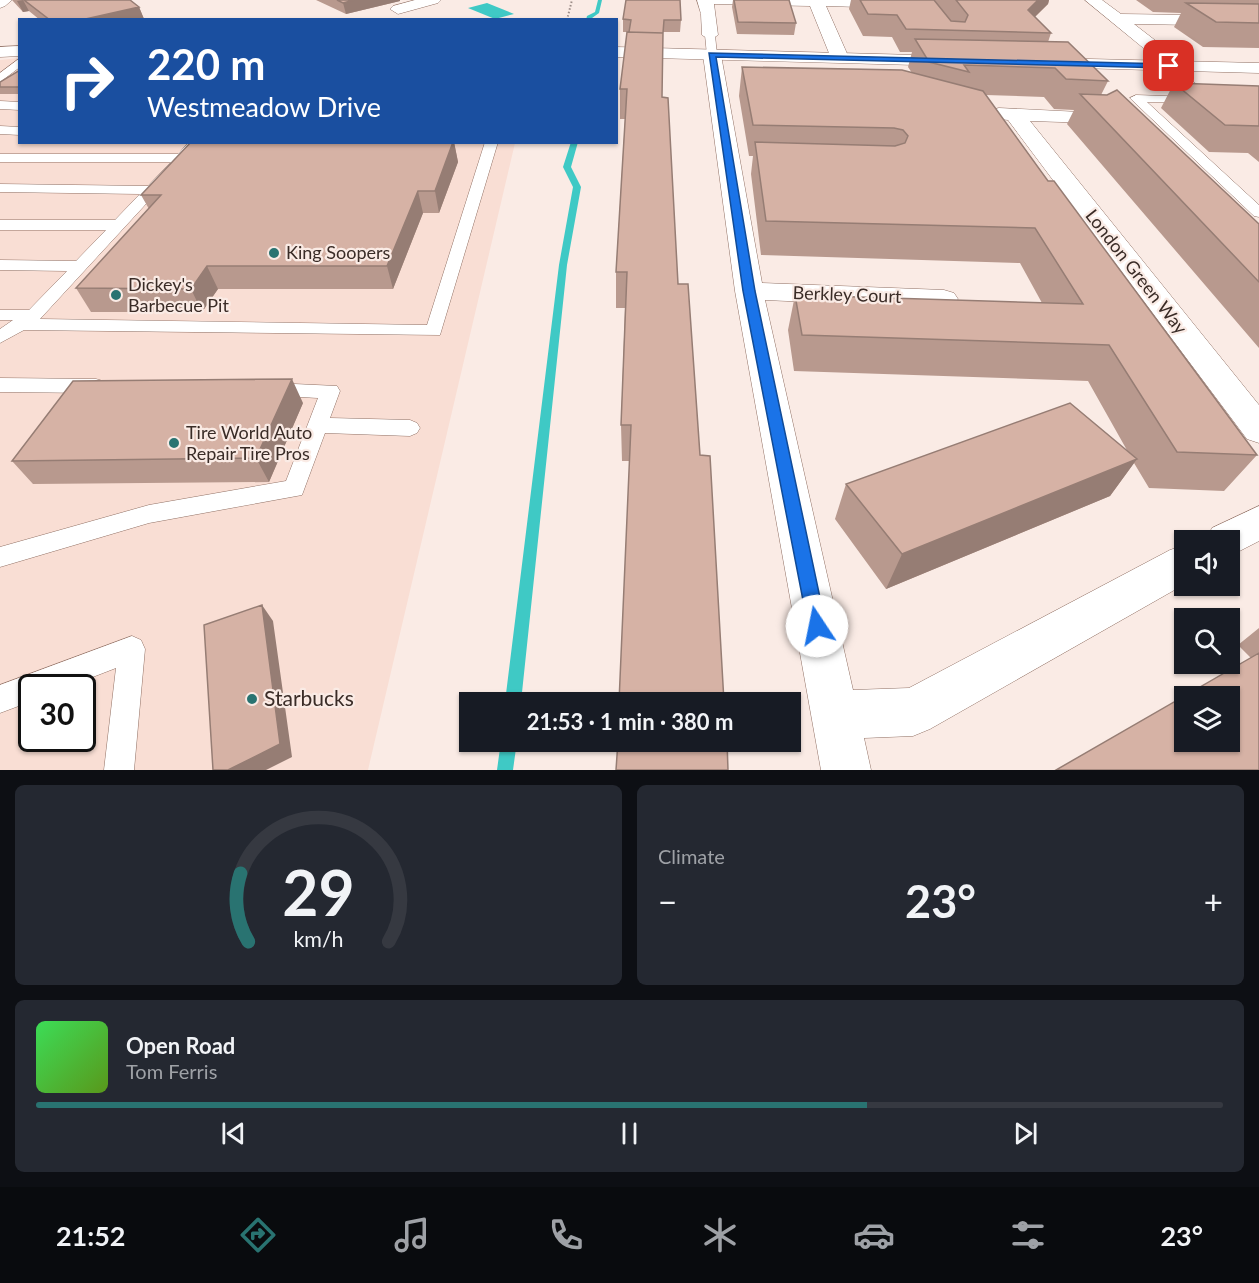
<!DOCTYPE html>
<html lang="en">
<head>
<meta charset="utf-8">
<style>
	:root { --surface:#171b24; --page:#242831; --text:#f1f3f6; --muted:#9ea1a6; --line:#363941; --accent:#297371 }
	body { margin:0; font-family:Lato,sans-serif; background:var(--page); color:var(--text); height:100vh; display:flex; flex-direction:column; font-size:22px; white-space:nowrap }
	* { box-sizing:border-box; margin:0 }
	p { font-size:20px; color:var(--muted) }
	.icon { flex:none; width:33px; height:33px; fill:none; stroke:currentColor; stroke-width:2; stroke-linecap:round; stroke-linejoin:round }
	.map { position:relative; height:770px; overflow:hidden }
	.sheet { display:flex; flex-direction:column; gap:15px; padding:15px; background:#0d0f14; flex:1 }
	.sheet>* { flex:none }
	.top-card { position:absolute; left:18px; top:18px; width:600px; height:126px; border-radius:0px; box-shadow:0 2px 4px #0004; background:#1a4fa0; color:#fff; overflow:hidden }
	.fabs { position:absolute; left:1174px; top:530px; display:grid; gap:12px }
	.fabs a { display:grid; place-items:center; width:66px; height:66px; border-radius:0px; background:var(--surface); box-shadow:0 2px 4px #0004; font-size:30px }
	.speed { position:absolute; left:18px; top:674px; display:flex; gap:12px; font-size:30px; font-weight:700; text-align:center }
	.speed>* { display:grid; place-content:center; width:78px; height:78px; border-radius:50%; background:var(--surface); box-shadow:0 2px 4px #0004; line-height:1 }
	.speed .limit { border:3px solid #111; border-radius:9px; background:#fff; color:#111 }
	.pin { position:absolute; display:grid; place-items:center; width:51px; height:51px; color:#fff; margin:-26px; border-radius:12px; box-shadow:0 3px 9px #0006 }
	.me { position:absolute; width:66px; margin:-33px; rotate:349deg; stroke-linejoin:round; filter:drop-shadow(0 0 4px #0008) }
	.turn { display:flex; align-items:center; gap:21px; height:126px; padding:0 30px; font-size:27px }
	.turn .icon { width:78px; height:78px; stroke-width:2.5 }
	.turn b { display:block; font-size:42px; line-height:51px }
	.big { font-size:45px; font-weight:700; line-height:1.1 }
	.sheet .widget { flex:1; display:flex; flex-direction:column; justify-content:center; gap:9px; min-width:0; padding:0 21px; border-radius:9px; background:var(--page) }
	.sheet .dial { align-items:center; gap:0 }
	.dial svg { height:156px; overflow:visible; fill:none; stroke:var(--line); stroke-width:7; stroke-linecap:round; text-anchor:middle }
	.dial text { fill:var(--text); stroke:none }
	.song { display:flex; align-items:center; gap:18px }
	.cover { width:72px; height:72px; border-radius:9px; background:linear-gradient(135deg,hsl(130 70% 55%),hsl(90 70% 35%)) }
	.played { height:6px; border-radius:3px; background:linear-gradient(90deg,var(--accent) 70%,var(--line) 70%) }
	.keys { display:flex; justify-content:space-around; direction:ltr }
	.heat { display:flex; justify-content:space-between; align-items:center; font-size:33px; direction:ltr }
	.sheet .tiles { flex:1; display:grid; gap:15px; grid-template-columns:1fr 1fr }
	.widget:last-child { grid-column:span 2 }
	.trip { position:absolute; left:459px; top:692px; width:342px; height:60px; border-radius:0px; background:var(--surface); box-shadow:0 2px 4px #0004; font-weight:700; line-height:60px; text-align:center }
	.tab-bar { display:flex; height:96px; justify-content:space-around; align-items:center; background:#090b0e; color:var(--muted) }
	.tab-bar .icon { width:42px; height:42px }
	.tab-bar .current { color:var(--accent) }
	.tab-bar b { font-size:27px; color:var(--text) }
	.map>svg:first-child { display:block }
</style>
</head>
<body>
<div class="map">
<svg width="1259" height="770" viewBox="0 0 1259 770">
	<rect width="100%" height="100%" fill="#faebe5"/>
	<path fill="#f9ded4" fill-rule="evenodd" d="M19 58 20 142 515 143 368 770H0V60ZM32 687H82V738H32Z"/>
	<path fill="#3fc9c5" d="M487 3 514 14 495 19 468 8Z"/>
	<g fill="none" stroke-linecap="round" stroke-linejoin="round">
		<path fill="#3fc9c5" fill-rule="evenodd" d="M598 0H602L599 13 592 18V20H586L587 16 595 12Z
			M571 142H578L571 167 581 187 567 265 521 702H505L559 265 573 187 563 167Z
			M501 741H517L513 770H497Z"/>
		<defs>
			<path id="service" d="M710 32 715 35 717 55 712 58 707 55 705 35Z
				M20 58V67L0 82V73Z
				M1169 63 1213 97V101H1205L1165 68 1164 66Z
				M1136 95 1194 97 1196 99 1190 102H1147L1259 205V217L1254 216 1132 100 1130 98Z
				M0 101 20 102V110L0 109Z
				M0 126 20 127V135L0 134Z
				M189 142H203L40 319 427 325 485 142H498L440 335 24 330 0 343V329L13 320H0V310H29L67 271 0 270V260L76 261 106 230H0V220H115L140 194 0 192V184L148 186 171 162H0V154H178Z
				M0 378 96 379 103 381 106 386 103 391 96 393 0 392Z
				M273 383 337 386 340 391 330 418 410 420 417 423 420 428 417 433 410 436 325 433 302 495 149 523 0 567V547L149 505 286 481 318 398 266 395 263 390 266 385Z
				M132 636 141 640 145 649 134 770H104L116 668 67 687H32V701L0 713V685Z"/>
			<path id="minor" d="M0 0H12L5 6 0 8Z
				M415 0H441L438 3 398 14 390 9 393 6Z
				M697 0H900L902 3 894 8 826 6 849 58 846 62H834L831 58 810 6 714 4 718 35 710 40 702 35 701 14Z
				M1085 0H1102L1121 14 1259 16V26L1134 24 1165 48 1178 66 1175 70H1163L1153 56Z
				M712 50 718 51 721 55 762 283 944 290 954 293 958 299 954 305 944 308 765 300 853 690 909 688 1170 550 1185 545V584L930 729 913 736 864 738 871 770H821L735 291 703 55 706 51Z
				M999 108 1100 113 1103 117 1100 121 1093 123 1030 121 1259 405V443L1247 439 1008 120 992 118 989 114 992 110Z
				M1259 506V541L1230 556V540H1206L1212 528Z"/>
			<path id="tertiary" d="M20 46V56L0 57V47Z
				M616 47 954 56 960 57 963 61 960 65 954 66 616 57Z
				M1047 58 1259 63V73L1041 67 1038 63 1041 59Z"/>
		</defs>
		<use href="#service" stroke="#917165" stroke-width="1"/>
		<use href="#minor" stroke="#917165" stroke-width="1"/>
		<use href="#tertiary" stroke="#917165" stroke-width="1"/>
		<path stroke="#9b8c87" stroke-width="2" stroke-dasharray="1.5 2" stroke-linecap="butt" d="M567 20 572 0"/>
		<use href="#service" fill="#fff" fill-rule="evenodd"/>
		<use href="#minor" fill="#fff" fill-rule="evenodd"/>
		<use href="#tertiary" fill="#fff" fill-rule="evenodd"/>
	</g>
	<path fill="#b8998e" d="M12 0H130L139 7 144 19 40 20 29 11 23 12Z
		M316 0H400V1L346 14Z
		M733 0H789L796 23 794 35 737 34 732 7Z
		M851 0H1049L1048 4 1035 17 1051 33 1048 42 1108 81 1101 95 1259 224V348L1067 124 1074 110 1054 109 1044 97 986 95 1048 181 1257 455 1224 491 1149 488 1134 463 1110 496 886 589 835 519 846 484 1128 452 1088 381 794 371 788 330 795 295 1042 303 1020 263 761 255 751 174 753 156H749L739 96 742 67 912 73 908 67 912 52H900L892 37 863 36 849 9Z
		M1136 0H1259V48L1203 47 1174 27 1181 13 1153 12Z
		M623 19 681 20 680 32H663L630 461H622L621 425 625 308H616V272L625 119H620V89L629 32H623Z
		M20 70V94H0V82Z
		M1174 83 1259 86V162L1248 153 1209 152 1161 108Z
		M191 142H454L458 162 439 213H423L393 289H218L202 312H91L76 288 149 209 141 195Z
		M303 403 269 482 33 484 12 461Z
		M1259 628V770L1251 658 1238 645Z"/>
	<path fill="#967d74" d="M23 0 29 11 23 12 17 1Z
		M354 0H400V1L346 14 343 3Z
		M1038 0H1049L1048 4 1020 31 1028 10Z
		M139 7 144 19 81 20Z
		M453 142H454L458 162 439 213 435 191Z
		M418 191 423 213 393 289 387 266Z
		M207 266 218 289 202 312 191 289Z
		M292 379 303 403 269 482 256 458Z
		M1137 459 1110 496 886 589 902 554Z
		M262 605 273 621 292 757 266 770H228Z"/>
	<path fill="#d6b2a5" stroke="#967d74" stroke-width="1.5" fill-rule="evenodd" d="M24 0H130L139 7 81 20H50Z
		M337 0H354L343 3Z
		M626 0H680L681 20H664L663 33 629 32 631 20 623 19Z
		M734 0H789L796 23 738 22Z
		M860 0H934L951 21 965 22 968 15 956 0H1038L1028 10 1051 33 906 29 897 15 868 14Z
		M1186 3 1259 4V23L1216 22Z
		M627 32 663 33 662 97 668 98 678 284H688L700 455 710 456 724 702H619L631 425H621L627 272H616L627 89H620Z
		M915 39 1068 42 1108 81 1066 79 1055 68 964 65 969 72 929 62Z
		M742 67 902 70 983 91 1048 181H1054L1257 455 1177 452 1109 345 802 335 795 295 1083 304 1035 228 766 221 755 142 895 146 905 143 908 136 903 130 894 128 753 125Z
		M20 70V87H0V82Z
		M1174 83 1259 86V126L1225 125Z
		M1117 90 1259 224V282L1080 94 1107 95Z
		M191 142H453L435 191H418L387 266H207L191 289 76 288 161 195H141Z
		M292 379 256 458 12 461 73 381Z
		M1070 403 1137 459 902 554 846 484Z
		M262 605 280 744 228 770H213L204 625Z
		M1259 653V770H1056ZM1185 696H1230V741H1185Z
		M618 741H727L728 770H616Z"/>
	<path fill="#1a73e8" stroke="#114b97" stroke-width="1.5" d="M709 53 1169 64 1173 66 1169 68 716 57 755 291 826 626 823 632 817 635 810 632 808 626 743 291Z"/>
	<g fill="#297371" stroke="#faebe5" stroke-width="2">
		<circle cx="274" cy="253" r="6"/>
		<circle cx="116" cy="295" r="6"/>
		<circle cx="174" cy="443" r="6"/>
		<circle cx="252" cy="699" r="6"/>
	</g>
	<g text-anchor="middle" stroke-width="4.5" stroke-linejoin="round" paint-order="stroke">
		<g font-size="18" fill="#3a2c27" stroke="#faebe5" text-anchor="start">
			<text x="286" y="259">King Soopers</text>
			<text x="128" y="291">Dickey's<tspan x="128" dy="21">Barbecue Pit</tspan></text>
			<text x="186" y="439">Tire World Auto<tspan x="186" dy="21">Repair Tire Pros</tspan></text>
		</g>
		<g font-size="18" fill="#3a2c27" stroke="#faebe5">
			<text transform="translate(1136 272) rotate(52)" y="6">London Green Way</text>
			<text transform="translate(847 295) rotate(2)" y="6">Berkley Court</text>
		</g>
		<g font-size="21" fill="#3a2c27" stroke="#faebe5" text-anchor="start">
			<text x="264" y="706">Starbucks</text>
		</g>
	</g>
</svg>
<div class="fabs">
<a><svg class="icon" aria-label="sound" viewBox="0 0 24 24"><path d="M4 9h4l5-4v14l-5-4H4zM17 9q2 3 0 6"/></svg></a>
<a><svg class="icon" aria-label="search" viewBox="0 0 24 24"><circle cx="10" cy="10" r="6"/><path d="M15 15l6 6"/></svg></a>
<a><svg class="icon" aria-label="layers" viewBox="0 0 24 24"><path d="M12 4l9 5-9 5-9-5zM3 14l9 5 9-5"/></svg></a>
</div>
<div class="speed"><div class="limit">30</div></div>
<div class="pin" style="left:1169px;top:66px;background:#d93025"><svg class="icon" aria-label="arrive" viewBox="0 0 24 24"><path d="M6 21V4h12l-3 4 3 4H6"/></svg></div>
<svg class="me" style="left:817px;top:626px" viewBox="-20 -20 40 40"><circle r="19" fill="#fff"/><path d="M0-13L10 11 0 6-10 11z" fill="#1a73e8"/></svg>
<div class="trip">21:53 · 1 min · 380 m</div>
<div class="top-card">
<div class="turn"><svg class="icon" aria-label="right" viewBox="0 0 24 24"><path d="M7 20v-9h11M14 6l5 5-5 5"/></svg><div><b>220 m</b>Westmeadow Drive</div></div>
</div>
</div>
<section class="sheet">
<div class="tiles">
<div class="widget dial"><svg viewBox="0 0 100 80">
<path d="M14 69A42 42 0 1 1 86 69"/>
<path d="M14 69A42 42 0 0 1 10 34" stroke="#297371"/>
<text x="50" y="56" font-size="32" font-weight="700">29</text>
<text x="50" y="72" font-size="11">km/h</text>
</svg></div>
<div class="widget"><p>Climate</p>
<div class="heat"><a>−</a><b class="big">23°</b><a>+</a></div>
</div>
<div class="widget">
<div class="song"><i class="cover"></i><div><b>Open Road</b><p>Tom Ferris</p></div></div>
<div class="played"></div>
<div class="keys"><svg class="icon" aria-label="previous" viewBox="0 0 24 24"><path d="M18 5L8 12l10 7zM5 5v14"/></svg><svg class="icon" aria-label="pause" viewBox="0 0 24 24"><path d="M8 5v14M16 5v14"/></svg><svg class="icon" aria-label="next" viewBox="0 0 24 24"><path d="M6 5l10 7-10 7zM19 5v14"/></svg></div>
</div>
</div>
</section>
<nav class="tab-bar">
<b>21:52</b>
<svg class="icon current" aria-label="directions" viewBox="0 0 24 24"><path d="M12 3l9 9-9 9-9-9zM9 14v-3h6M13 9l2 2-2 2"/></svg>
<svg class="icon" aria-label="music" viewBox="0 0 24 24"><path d="M9 18V5l10-2v13"/><circle cx="6" cy="18" r="3"/><circle cx="16" cy="16" r="3"/></svg>
<svg class="icon" aria-label="phone" viewBox="0 0 24 24"><path d="M5 4h4l2 5-3 2q2 4 5 5l2-3 5 2v4C11 20 4 13 5 4z"/></svg>
<svg class="icon" aria-label="climate" viewBox="0 0 24 24"><path d="M12 3v18M4 7l16 10M4 17L20 7"/></svg>
<svg class="icon" aria-label="car" viewBox="0 0 24 24"><path d="M5 17H2v-5l4-1 3-4h7l3 4 3 1v5h-3M9 17h6M6 11h13"/><circle cx="7" cy="17" r="2"/><circle cx="17" cy="17" r="2"/></svg>
<svg class="icon" aria-label="filters" viewBox="0 0 24 24"><path d="M4 7h16M4 17h16"/><circle cx="9" cy="7" r="2"/><circle cx="15" cy="17" r="2"/></svg>
<b>23°</b>
</nav>
</body>
</html>
